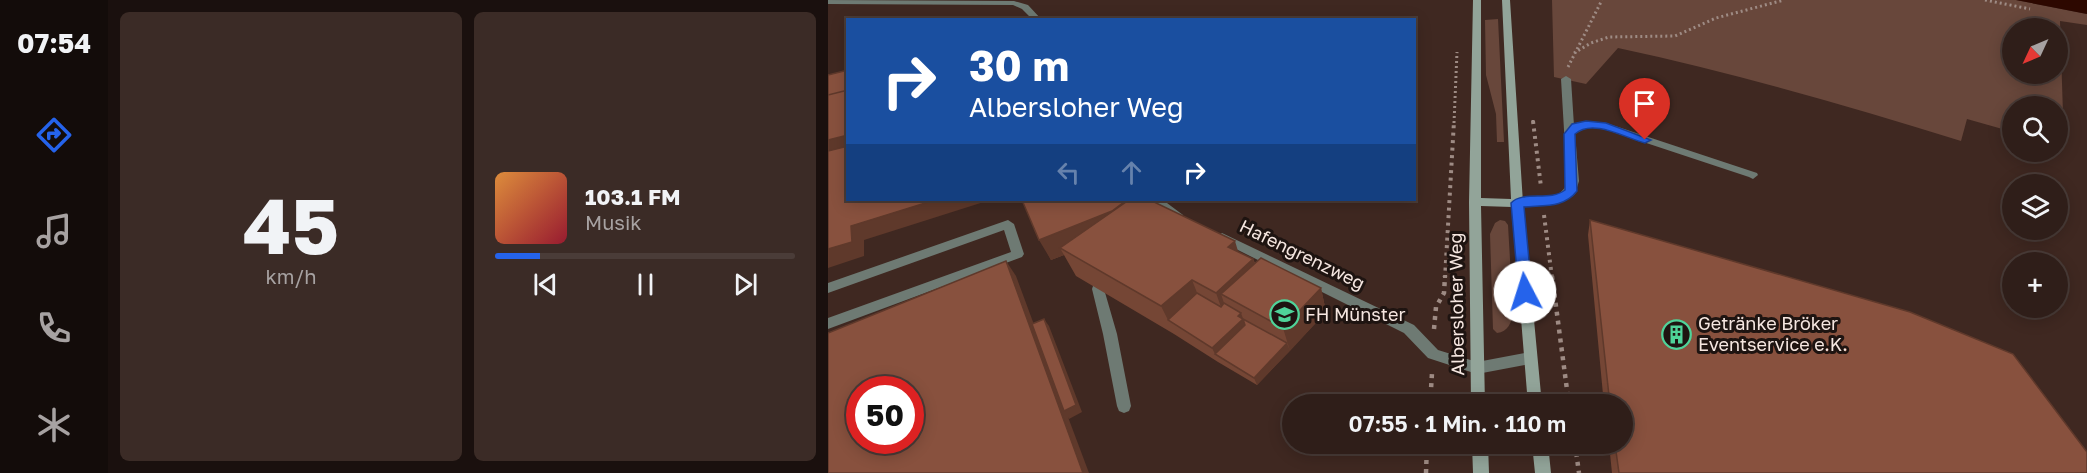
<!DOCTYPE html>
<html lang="de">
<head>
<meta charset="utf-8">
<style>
	:root { --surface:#2f1e19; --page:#3b2b26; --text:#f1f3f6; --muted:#a7a2a2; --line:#4a3c38; --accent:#2563eb }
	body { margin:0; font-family:"Golos Text",sans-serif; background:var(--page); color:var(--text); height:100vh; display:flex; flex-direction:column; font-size:22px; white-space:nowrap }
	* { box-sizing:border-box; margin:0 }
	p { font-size:20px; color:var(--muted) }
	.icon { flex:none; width:33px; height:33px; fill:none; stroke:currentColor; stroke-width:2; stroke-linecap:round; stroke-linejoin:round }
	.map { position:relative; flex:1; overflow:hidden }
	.sheet { display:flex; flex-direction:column; gap:12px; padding:12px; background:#1a100e; width:720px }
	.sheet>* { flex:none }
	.guide { position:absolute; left:18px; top:18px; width:570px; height:183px; border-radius:0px; box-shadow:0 3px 15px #0003,0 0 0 2px var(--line); background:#1a4fa0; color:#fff; overflow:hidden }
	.needle { width:39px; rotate:226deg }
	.tools { position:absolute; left:1174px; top:18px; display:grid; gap:12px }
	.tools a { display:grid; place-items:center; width:66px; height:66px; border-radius:50%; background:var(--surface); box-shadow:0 3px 15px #0003,0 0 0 2px var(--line); font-size:30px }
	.speed { position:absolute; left:18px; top:376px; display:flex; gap:12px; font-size:30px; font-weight:700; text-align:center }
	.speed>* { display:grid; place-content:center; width:78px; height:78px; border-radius:50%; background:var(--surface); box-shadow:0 3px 15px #0003,0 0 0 2px var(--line); line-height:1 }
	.speed .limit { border:9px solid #d22; background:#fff; color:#111 }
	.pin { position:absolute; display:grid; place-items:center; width:51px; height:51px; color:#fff; margin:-62px -26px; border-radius:50% 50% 50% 0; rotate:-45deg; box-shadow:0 0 6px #0007 }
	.pin .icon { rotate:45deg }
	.me { position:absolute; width:66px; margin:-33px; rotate:355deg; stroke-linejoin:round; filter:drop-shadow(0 0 4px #0008) }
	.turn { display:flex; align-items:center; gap:21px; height:126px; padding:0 24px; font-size:27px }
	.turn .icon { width:78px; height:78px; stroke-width:2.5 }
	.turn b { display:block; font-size:42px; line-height:51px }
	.lanes { display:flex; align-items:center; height:57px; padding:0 24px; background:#0003; justify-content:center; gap:30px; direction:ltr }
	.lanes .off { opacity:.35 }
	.sheet .card { flex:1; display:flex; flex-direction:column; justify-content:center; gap:9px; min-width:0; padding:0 21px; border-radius:9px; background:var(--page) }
	.sheet .dial { align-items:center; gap:0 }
	.dial b { font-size:78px; line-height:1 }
	.song { display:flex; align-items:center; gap:18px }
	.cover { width:72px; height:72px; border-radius:9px; background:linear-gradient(135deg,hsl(30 70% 55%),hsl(350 70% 35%)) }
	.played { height:6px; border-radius:3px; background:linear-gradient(90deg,var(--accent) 15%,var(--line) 15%) }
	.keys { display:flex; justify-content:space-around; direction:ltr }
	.sheet .tiles { flex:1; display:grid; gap:12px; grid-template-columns:repeat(2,1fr) }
	.trip { position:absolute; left:454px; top:394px; width:351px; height:60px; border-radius:30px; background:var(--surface); box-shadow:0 3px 15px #0003,0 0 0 2px var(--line); font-weight:600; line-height:60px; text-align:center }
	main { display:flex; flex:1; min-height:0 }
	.menu { display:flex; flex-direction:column; width:108px; justify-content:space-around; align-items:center; background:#130c0a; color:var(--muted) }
	.menu .icon { width:42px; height:42px }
	.menu .active { color:var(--accent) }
	.menu b { font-size:27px; color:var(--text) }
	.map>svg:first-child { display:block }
</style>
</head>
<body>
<main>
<nav class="menu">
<b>07:54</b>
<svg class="icon active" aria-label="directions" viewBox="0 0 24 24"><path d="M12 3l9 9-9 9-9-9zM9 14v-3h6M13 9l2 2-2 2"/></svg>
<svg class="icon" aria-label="music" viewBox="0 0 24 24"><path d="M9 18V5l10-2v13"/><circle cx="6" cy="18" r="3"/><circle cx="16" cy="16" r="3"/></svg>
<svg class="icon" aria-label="phone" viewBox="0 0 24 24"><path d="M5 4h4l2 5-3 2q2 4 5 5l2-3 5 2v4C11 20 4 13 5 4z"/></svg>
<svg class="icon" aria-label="climate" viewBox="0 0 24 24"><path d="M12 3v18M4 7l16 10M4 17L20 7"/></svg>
</nav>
<section class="sheet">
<div class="tiles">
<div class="card dial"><b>45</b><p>km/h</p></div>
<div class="card">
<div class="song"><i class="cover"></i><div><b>103.1 FM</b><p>Musik</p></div></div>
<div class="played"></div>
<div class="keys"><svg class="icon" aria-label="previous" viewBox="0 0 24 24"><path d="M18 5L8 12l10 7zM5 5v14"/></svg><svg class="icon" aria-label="pause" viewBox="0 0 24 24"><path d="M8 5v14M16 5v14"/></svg><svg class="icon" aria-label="next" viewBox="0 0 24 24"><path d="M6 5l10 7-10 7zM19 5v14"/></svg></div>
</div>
</div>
</section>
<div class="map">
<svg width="1259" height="473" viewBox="0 0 1259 473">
	<rect width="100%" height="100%" fill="#3f2821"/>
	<path fill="#68473b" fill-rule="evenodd" d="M724 0H1188L1259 14V25L1232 21 1236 145 1230 144V106H1185V132L1139 119 1133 141C1020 106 906 73 790 48L758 84 726 77ZM1185 28H1230V74H1185Z
		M670 19 676 142H669L668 114 658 75 657 20Z
		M672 220 677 221 680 225 685 312C684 322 680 332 669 333L665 329 662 234 667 223Z"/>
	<path fill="#2d0800" d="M1188 0H1259V14Z"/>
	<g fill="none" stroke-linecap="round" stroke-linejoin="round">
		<path stroke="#9e8b84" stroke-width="3" stroke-dasharray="2 3" stroke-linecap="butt" d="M1157 0 1202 9
			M746 53 763 43 781 37 847 36 888 18 956 0
			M740 67 774 0
			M705 120V123
			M626 123 629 52"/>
		<path stroke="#9e8b84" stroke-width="4" stroke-dasharray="3 4.5" stroke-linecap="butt" d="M705 121 713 187
			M716 215 724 278
			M617 278 626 121"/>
		<path stroke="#9e8b84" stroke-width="4.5" stroke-dasharray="4 5" stroke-linecap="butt" d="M724 276 741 405
			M606 329 608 307 616 293 617 276
			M602 405 604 373
			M747 444 751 473
			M598 473 599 444"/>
		<path fill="#6e7a73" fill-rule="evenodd" d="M180 220 186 224 196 254 194 257 0 329V318L183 252 176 230 0 293V283Z
			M270 284 275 286 276 289 289 334 303 406 301 411 296 413 291 411 289 406 275 334 264 289 265 286Z"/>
		<path fill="#6e7a73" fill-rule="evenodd" d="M0 0 186 1 200 5 214 20H205L194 9 185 5 0 4Z
			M738 76 743 79 746 126 760 122 778 123 929 173 930 175 925 179 921 177 773 128H758L747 134 751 181 747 194 733 203 685 206 683 203 685 200C703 196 735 204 739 181L733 79Z
			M324 200H335L355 215 349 219C338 216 329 209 324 200Z
			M394 233 586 325 610 350 649 362 702 352 707 354 709 358 707 362 702 364 649 374 600 358 576 333 390 240 388 237Z"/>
		<path fill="#92a499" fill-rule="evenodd" d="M645 0H653V198L683 199 674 0H682L695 203 714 405H700L684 207 653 206 657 405H643L641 202Z
			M644 444H660L661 473H645Z
			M704 444H720L723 473H707Z"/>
	</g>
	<path fill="#754635" d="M194 200 296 202 410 252 425 259 427 263 493 288 498 312 429 385 390 362 346 334 248 276 236 255 223 260Z
		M762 220 1259 473H784L781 444H795V405H776L760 235Z"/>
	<path fill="#5f392b" d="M20 135V163L0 169V140Z
		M107 200H162L36 240V256L0 268V249L23 226Z
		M298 206 232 248 236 255 223 260 211 240Z
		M407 241 415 268 425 259 434 287 393 294 401 318 398 321 388 293 400 247Z
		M178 261 188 276 238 411 216 319 221 326 254 412 241 419 240 417 261 473H255Z
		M364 280 375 308 340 320 333 306Z
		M493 288 498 312 462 351 455 328Z
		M413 313 418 327 387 354 384 348Z
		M459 343 462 351 429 385 426 378Z"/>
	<path fill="#88513e" stroke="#5f392b" stroke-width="1.5" fill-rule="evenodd" d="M20 70V90L0 95V75Z
		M20 90V135L0 140V95Z
		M20 146V200H107L23 226 24 242 0 249V151Z
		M194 200H295L296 202 284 211 211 240Z
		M301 200H322L407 241 400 247 425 259 388 293 364 280 333 306 232 248Z
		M762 220 1082 312 1185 354 1259 452V473H791L787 444H795V405H782Z
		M433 258 493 288 455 328 393 294Z
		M178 261 255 473H0V333ZM32 390H82V441H32Z
		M369 293 393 307 396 303 413 313 410 316 415 319 384 348 340 320Z
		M216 319 248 405 236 411 204 324Z
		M415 319 459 343 426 378 387 354 417 325Z"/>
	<path fill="#2563eb" stroke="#184099" stroke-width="1.5" d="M758 121 778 123 823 140 817 143C797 138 765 118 747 134L749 191C736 208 716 205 696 207L704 292 702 296H691L683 203C695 190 722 202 737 190L736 134 744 124Z"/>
	<defs>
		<symbol id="university-ring" viewBox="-11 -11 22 22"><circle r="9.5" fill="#1e1411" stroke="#4fd399" stroke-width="1.5"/><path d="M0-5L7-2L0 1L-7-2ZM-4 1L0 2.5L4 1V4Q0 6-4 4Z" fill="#4fd399"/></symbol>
		<symbol id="building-ring" viewBox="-11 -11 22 22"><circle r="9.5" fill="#1e1411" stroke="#4fd399" stroke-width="1.5"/><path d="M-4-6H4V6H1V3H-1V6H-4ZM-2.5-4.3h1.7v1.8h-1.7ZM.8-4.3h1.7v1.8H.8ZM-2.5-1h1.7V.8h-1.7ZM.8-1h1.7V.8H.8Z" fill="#4fd399"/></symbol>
	</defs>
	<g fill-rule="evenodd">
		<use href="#university-ring" x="440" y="298" width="33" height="33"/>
		<use href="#building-ring" x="832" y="318" width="33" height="33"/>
	</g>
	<g text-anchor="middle" stroke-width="6" stroke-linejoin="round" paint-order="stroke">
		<g font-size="18" fill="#f6e7e1" stroke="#1e1411">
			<text transform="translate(474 255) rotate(26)" y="6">Hafengrenzweg</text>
			<text transform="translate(629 304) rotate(-91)" y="6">Albersloher Weg</text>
		</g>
		<g font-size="18" fill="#f6e7e1" stroke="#1e1411" text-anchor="start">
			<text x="477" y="321">FH Münster</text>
			<text x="870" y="330">Getränke Bröker<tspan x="870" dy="21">Eventservice e.K.</tspan></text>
		</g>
	</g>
</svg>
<div class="tools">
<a><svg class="needle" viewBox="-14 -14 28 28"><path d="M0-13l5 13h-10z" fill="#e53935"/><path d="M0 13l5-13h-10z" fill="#a7a2a2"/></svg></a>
<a><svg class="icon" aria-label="search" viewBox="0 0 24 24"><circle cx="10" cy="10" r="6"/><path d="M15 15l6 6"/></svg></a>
<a><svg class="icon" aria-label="layers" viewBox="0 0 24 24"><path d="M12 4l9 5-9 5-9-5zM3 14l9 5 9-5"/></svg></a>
<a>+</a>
</div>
<div class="speed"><div class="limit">50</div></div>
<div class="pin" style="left:817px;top:140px;background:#d93025"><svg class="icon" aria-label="arrive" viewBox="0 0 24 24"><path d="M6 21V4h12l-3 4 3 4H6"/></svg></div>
<svg class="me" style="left:697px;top:292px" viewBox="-20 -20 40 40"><circle r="19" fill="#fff"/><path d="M0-13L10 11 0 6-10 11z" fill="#2563eb"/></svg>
<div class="trip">07:55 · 1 Min. · 110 m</div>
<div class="guide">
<div class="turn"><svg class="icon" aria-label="right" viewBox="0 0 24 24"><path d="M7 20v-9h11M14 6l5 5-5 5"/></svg><div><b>30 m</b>Albersloher Weg</div></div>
<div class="lanes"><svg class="icon off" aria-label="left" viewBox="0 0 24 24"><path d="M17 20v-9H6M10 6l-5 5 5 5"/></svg><svg class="icon off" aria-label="ahead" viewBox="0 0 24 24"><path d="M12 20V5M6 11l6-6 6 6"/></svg><svg class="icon" aria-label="right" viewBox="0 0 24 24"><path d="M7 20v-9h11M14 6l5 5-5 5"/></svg></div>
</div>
</div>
</main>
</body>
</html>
